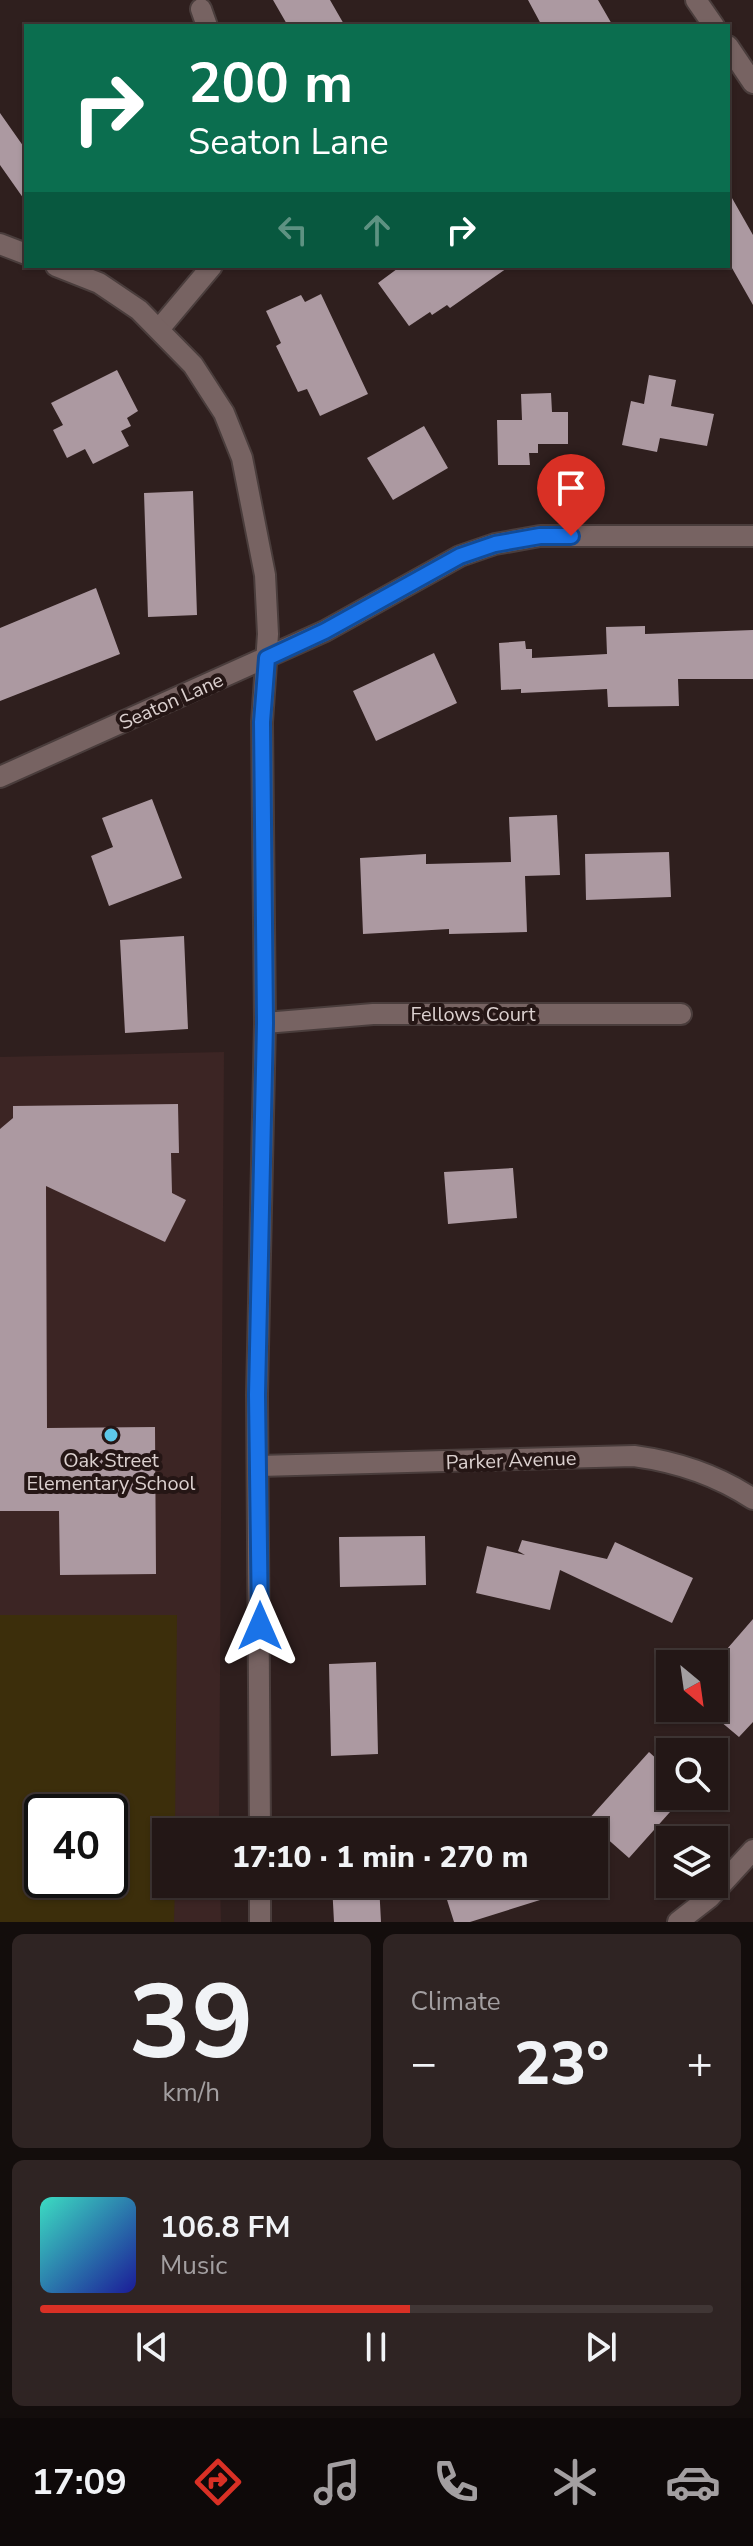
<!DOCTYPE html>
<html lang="en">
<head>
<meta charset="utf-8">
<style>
	:root { --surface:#231716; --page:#2f2423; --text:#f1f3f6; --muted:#a39fa1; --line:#403635; --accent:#d93025 }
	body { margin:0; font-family:"Nunito Sans",sans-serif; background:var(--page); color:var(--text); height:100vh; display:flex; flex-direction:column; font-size:30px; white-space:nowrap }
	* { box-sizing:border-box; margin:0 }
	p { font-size:26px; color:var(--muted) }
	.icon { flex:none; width:44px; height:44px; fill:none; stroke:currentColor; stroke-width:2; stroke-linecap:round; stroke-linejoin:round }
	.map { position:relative; height:1922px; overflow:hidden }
	.sheet { display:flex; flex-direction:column; gap:12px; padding:12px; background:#130d0c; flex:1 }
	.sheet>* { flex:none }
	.hud { position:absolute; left:24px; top:24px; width:706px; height:244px; border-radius:0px; box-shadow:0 2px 6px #0004,0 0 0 2px var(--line); background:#0b6e4f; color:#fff; overflow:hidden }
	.needle { width:52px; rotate:151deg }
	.buttons { position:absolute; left:656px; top:1650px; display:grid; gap:16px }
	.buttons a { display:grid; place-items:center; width:72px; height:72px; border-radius:0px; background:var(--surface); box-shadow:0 2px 6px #0004,0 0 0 2px var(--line); font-size:40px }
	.speed { position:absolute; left:24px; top:1794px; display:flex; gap:16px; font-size:40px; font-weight:700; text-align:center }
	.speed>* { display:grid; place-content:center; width:104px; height:104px; border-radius:50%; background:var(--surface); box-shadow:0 2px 6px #0004,0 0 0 2px var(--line); line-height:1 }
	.speed .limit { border:4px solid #111; border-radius:12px; background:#fff; color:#111 }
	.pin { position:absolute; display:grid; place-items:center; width:68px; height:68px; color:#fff; margin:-82px -34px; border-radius:50% 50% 50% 0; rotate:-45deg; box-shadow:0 0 8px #0007 }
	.pin .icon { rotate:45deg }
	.me { position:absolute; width:88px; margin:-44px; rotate:0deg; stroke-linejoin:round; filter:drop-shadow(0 0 6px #0008) }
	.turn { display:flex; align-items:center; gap:28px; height:168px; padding:0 32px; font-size:36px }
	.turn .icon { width:104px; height:104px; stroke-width:2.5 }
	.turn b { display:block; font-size:56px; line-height:68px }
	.lanes { display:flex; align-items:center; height:76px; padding:0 32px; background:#0003; justify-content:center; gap:40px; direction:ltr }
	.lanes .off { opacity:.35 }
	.big { font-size:60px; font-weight:800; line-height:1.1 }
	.sheet .widget { flex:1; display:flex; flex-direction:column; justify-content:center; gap:12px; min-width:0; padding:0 28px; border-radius:12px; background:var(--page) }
	.sheet .dial { align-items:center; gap:0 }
	.dial b { font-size:104px; line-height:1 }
	.song { display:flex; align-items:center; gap:24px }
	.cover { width:96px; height:96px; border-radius:12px; background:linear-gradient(135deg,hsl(170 70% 55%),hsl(240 70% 35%)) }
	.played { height:8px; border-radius:4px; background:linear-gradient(90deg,var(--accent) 55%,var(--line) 55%) }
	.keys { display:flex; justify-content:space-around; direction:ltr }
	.heat { display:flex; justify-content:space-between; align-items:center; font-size:44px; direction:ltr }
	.sheet .tiles { flex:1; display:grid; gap:12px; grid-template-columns:1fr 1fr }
	.widget:last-child { grid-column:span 2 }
	.trip { position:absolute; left:152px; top:1818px; width:456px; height:80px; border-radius:0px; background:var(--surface); box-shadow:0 2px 6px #0004,0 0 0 2px var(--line); font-weight:800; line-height:80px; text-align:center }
	.dock { display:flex; height:128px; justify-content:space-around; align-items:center; background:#0e0909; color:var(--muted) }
	.dock .icon { width:56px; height:56px }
	.dock .active { color:var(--accent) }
	.dock b { font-size:36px; color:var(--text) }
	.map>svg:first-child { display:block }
</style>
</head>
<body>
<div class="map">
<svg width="753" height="1922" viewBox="0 0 753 1922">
	<rect width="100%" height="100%" fill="#2f1f1e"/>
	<path fill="#3c2524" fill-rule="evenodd" d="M224 1052 219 1832H166V1884H220L221 1922H0V1057ZM42 1812H110V1880H42Z"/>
	<path fill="#3c2e0b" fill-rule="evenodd" d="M0 1615H177L175 1832H166V1884H175L174 1922H0ZM42 1812H110V1880H42Z"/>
	<path fill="#ac99a1" d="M273 0H330L345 26H288Z
		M528 0H598L613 26H542Z
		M0 113 26 150V202L0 165Z
		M728 191 753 235V305L728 261Z
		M401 266H510L450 308 447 305 432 315 430 312 409 326 378 283Z
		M321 294 368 394 320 416 307 389 298 392 276 346 281 343 266 311 301 295 305 302Z
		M117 370 138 411 127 418 131 426 121 431 129 446 93 464 85 449 67 458 53 430 63 425 51 403Z
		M649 375 676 380 671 406 714 414 707 446 660 438 657 452 622 445 631 401 644 404Z
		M551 393 552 412H568V444H538V453H529L530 465H498L497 420H522L521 394Z
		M424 426 448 468 393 500 367 458Z
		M193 491 197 615 148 617 144 493Z
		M96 588 120 654 0 701V628Z
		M645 626V634L753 630V679H678L679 706 608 707 607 689 521 693V689L501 690 499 643 525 641 526 649H532V658L607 654 606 627Z
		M434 653 457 703 376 741 353 691Z
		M152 799 182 878 109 906 91 856 113 847 102 818Z
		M557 815 560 875 525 876 527 932 449 934V929L363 934 360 858 426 854V864L511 862 509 817Z
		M669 852 671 897 586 900 585 854Z
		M184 936 188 1029 125 1033 120 940Z
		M178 1104 179 1153H171L172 1193 186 1200 165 1242 46 1186 47 1428 155 1427 156 1574 60 1575 59 1511H0V1129L13 1118V1106Z
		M513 1168 517 1218 448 1224 444 1172Z
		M425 1536 426 1585 340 1587 339 1537Z
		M522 1540 607 1559 615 1542 693 1578 672 1623 560 1570 550 1610 476 1593 487 1546 525 1555 518 1551Z
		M753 1619V1722L739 1737 714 1716V1664Z
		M376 1662 378 1754 331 1756 329 1664Z
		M649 1752 670 1771V1812L629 1858 587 1821Z
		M332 1884H379L381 1922H334Z
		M442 1884H571L572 1890 470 1922H454Z"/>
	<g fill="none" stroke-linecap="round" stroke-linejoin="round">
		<defs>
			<path id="street" d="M696 0 714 26
				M201 9 207 26
				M728 46 753 83
				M160 328 212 266
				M0 777 325 631 460 556 495 544 540 536H753
				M265 1023 373 1014H681
				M259 1466 634 1456C678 1462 717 1475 753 1499
				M678 1922 710 1897 753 1850"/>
			<path id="secondary" d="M0 244 26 254
				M56 266 99 283 139 310 193 365 224 413 242 458 265 575 268 634 262 722 265 1023 257 1395 260 1832
				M260 1884V1922"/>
		</defs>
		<use href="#street" stroke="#4a3d3c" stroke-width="24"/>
		<use href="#secondary" stroke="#4a3d3c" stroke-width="24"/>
		<use href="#street" stroke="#776362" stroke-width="20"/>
		<use href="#secondary" stroke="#776362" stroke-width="20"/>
	</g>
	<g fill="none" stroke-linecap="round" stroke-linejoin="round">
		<defs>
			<path id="route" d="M260 1626 257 1395 265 1023 262 722 267 658 325 631 460 556 495 544 540 536H571"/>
		</defs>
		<use href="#route" stroke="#114b97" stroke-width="20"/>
		<use href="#route" stroke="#1a73e8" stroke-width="14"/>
	</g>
	<circle fill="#5dc7e8" stroke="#251615" stroke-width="3" cx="111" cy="1435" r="8"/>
	<g text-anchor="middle" stroke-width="8" stroke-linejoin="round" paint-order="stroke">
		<g font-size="20" fill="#dbd0cf" stroke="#251615">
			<text transform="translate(171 701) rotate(-24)" y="7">Seaton Lane</text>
			<text x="473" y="1021">Fellows Court</text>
			<text transform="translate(511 1460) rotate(-2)" y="7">Parker Avenue</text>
		</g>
		<g font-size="20" fill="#dbd0cf" stroke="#251615">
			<text x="111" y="1467">Oak Street<tspan x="111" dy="23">Elementary School</tspan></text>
		</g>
	</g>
</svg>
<div class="buttons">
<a><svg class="needle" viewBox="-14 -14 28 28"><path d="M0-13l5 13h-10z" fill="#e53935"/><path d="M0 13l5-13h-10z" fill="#a39fa1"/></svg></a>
<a><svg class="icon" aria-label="search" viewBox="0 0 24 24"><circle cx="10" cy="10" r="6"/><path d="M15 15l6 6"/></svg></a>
<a><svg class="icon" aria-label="layers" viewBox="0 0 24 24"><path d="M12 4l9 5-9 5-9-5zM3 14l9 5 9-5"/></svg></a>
</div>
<div class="speed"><div class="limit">40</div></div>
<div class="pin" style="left:571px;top:536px;background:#d93025"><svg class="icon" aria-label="arrive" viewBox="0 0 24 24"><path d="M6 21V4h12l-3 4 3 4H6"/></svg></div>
<svg class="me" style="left:260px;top:1626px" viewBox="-20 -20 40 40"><path d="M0-17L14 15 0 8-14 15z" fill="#1a73e8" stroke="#fff" stroke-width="4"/></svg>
<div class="trip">17:10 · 1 min · 270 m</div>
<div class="hud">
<div class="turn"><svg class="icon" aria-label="right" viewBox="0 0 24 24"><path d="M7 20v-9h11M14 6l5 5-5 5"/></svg><div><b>200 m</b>Seaton Lane</div></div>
<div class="lanes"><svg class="icon off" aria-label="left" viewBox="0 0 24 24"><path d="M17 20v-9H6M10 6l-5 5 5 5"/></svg><svg class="icon off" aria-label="ahead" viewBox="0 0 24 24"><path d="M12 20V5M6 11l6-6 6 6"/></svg><svg class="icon" aria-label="right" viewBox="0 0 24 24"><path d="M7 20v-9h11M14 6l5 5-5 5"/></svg></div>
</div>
</div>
<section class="sheet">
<div class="tiles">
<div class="widget dial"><b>39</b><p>km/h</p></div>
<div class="widget"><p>Climate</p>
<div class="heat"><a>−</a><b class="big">23°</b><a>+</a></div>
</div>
<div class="widget">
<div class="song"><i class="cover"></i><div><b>106.8 FM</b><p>Music</p></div></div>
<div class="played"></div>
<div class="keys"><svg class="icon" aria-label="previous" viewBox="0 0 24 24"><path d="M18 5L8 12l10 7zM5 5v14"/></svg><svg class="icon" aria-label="pause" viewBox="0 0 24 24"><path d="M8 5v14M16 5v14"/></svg><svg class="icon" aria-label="next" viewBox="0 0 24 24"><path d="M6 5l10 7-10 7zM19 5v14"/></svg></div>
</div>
</div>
</section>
<nav class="dock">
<b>17:09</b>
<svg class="icon active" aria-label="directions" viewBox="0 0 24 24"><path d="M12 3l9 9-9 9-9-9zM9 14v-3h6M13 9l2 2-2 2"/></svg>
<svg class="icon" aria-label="music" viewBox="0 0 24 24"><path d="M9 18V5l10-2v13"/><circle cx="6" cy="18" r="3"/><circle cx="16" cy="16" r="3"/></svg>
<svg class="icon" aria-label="phone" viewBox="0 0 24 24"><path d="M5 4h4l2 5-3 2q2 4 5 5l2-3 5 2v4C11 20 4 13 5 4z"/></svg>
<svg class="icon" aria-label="climate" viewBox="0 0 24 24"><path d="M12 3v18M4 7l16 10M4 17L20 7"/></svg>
<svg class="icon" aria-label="car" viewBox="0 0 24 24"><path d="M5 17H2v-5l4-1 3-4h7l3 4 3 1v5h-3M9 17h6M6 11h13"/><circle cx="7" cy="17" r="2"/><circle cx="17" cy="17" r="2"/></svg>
</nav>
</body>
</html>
